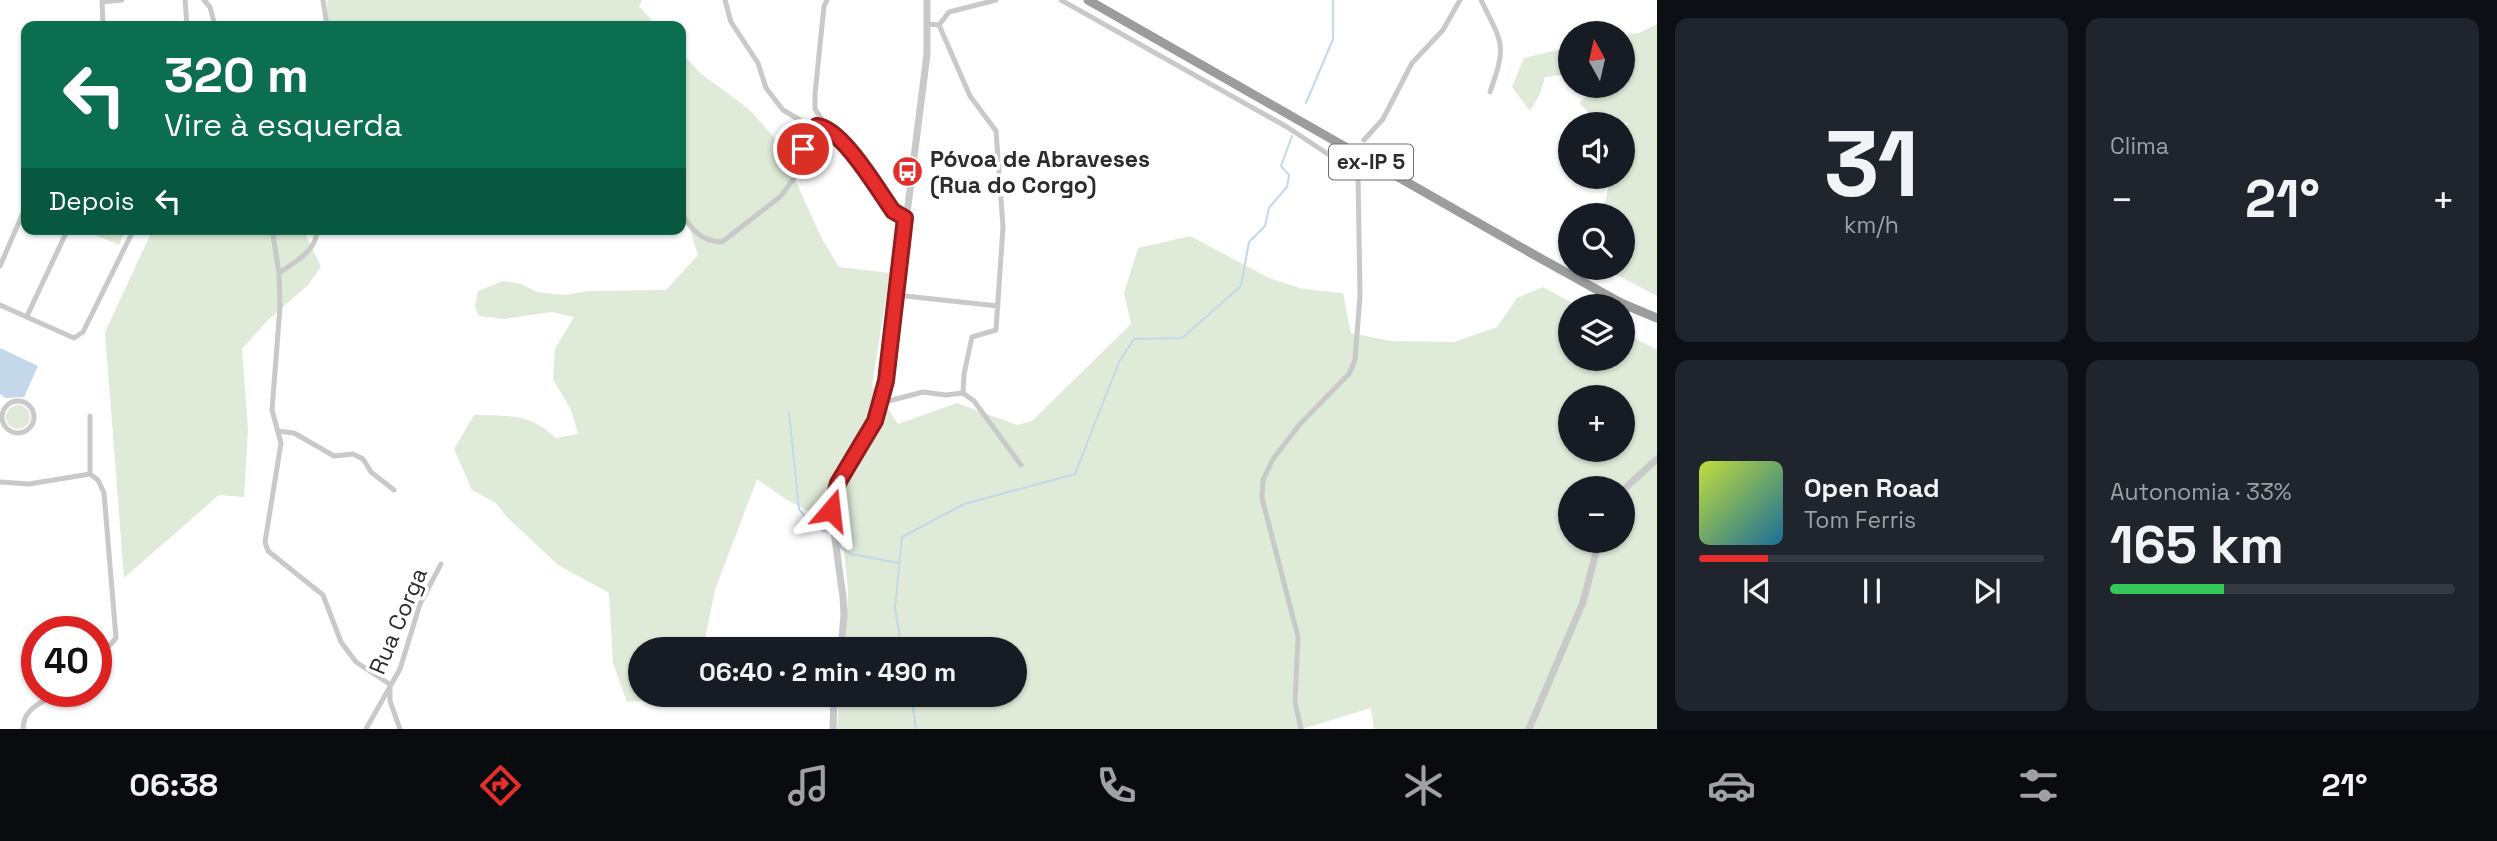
<!DOCTYPE html>
<html lang="pt">
<head>
<meta charset="utf-8">
<style>
	:root { --surface:#171b24; --page:#20242c; --text:#f1f3f6; --muted:#9ea1a6; --line:#363941; --accent:#e52d2c }
	body { margin:0; font-family:"Space Grotesk",sans-serif; background:var(--page); color:var(--text); height:100vh; display:flex; flex-direction:column; font-size:26px; white-space:nowrap }
	* { box-sizing:border-box; margin:0 }
	p { font-size:23px; color:var(--muted) }
	.icon { flex:none; width:38px; height:38px; fill:none; stroke:currentColor; stroke-width:2; stroke-linecap:round; stroke-linejoin:round }
	.map { position:relative; flex:1; overflow:hidden }
	.sheet { display:flex; flex-direction:column; gap:18px; padding:18px; background:#0d0f14; width:840px }
	.sheet>* { flex:none }
	.hud { position:absolute; left:21px; top:21px; width:665px; height:214px; border-radius:14px; box-shadow:0 2px 5px #0004; background:#0b6e4f; color:#fff; overflow:hidden }
	.needle { width:46px; rotate:352deg }
	.controls { position:absolute; left:1558px; top:21px; display:grid; gap:14px }
	.controls a { display:grid; place-items:center; width:77px; height:77px; border-radius:50%; background:var(--surface); box-shadow:0 2px 5px #0004; font-size:35px }
	.speed { position:absolute; left:21px; top:616px; display:flex; gap:14px; font-size:35px; font-weight:700; text-align:center }
	.speed>* { display:grid; place-content:center; width:91px; height:91px; border-radius:50%; background:var(--surface); box-shadow:0 2px 5px #0004; line-height:1 }
	.speed .limit { border:10px solid #d22; background:#fff; color:#111 }
	.pin { position:absolute; display:grid; place-items:center; width:60px; height:60px; color:#fff; margin:-30px; border:4px solid #fff; border-radius:50%; box-shadow:0 2px 7px #0007 }
	.me { position:absolute; width:77px; margin:-38px; rotate:17deg; stroke-linejoin:round; filter:drop-shadow(0 0 5px #0008) }
	.turn { display:flex; align-items:center; gap:24px; height:147px; padding:0 28px; font-size:32px }
	.turn .icon { width:91px; height:91px; stroke-width:2.5 }
	.turn b { display:block; font-size:49px; line-height:60px }
	.then { display:flex; align-items:center; height:66px; padding:0 28px; background:#0003; gap:14px; font-size:26px }
	.big { font-size:52px; font-weight:600; line-height:1.1 }
	.sheet .card { flex:1; display:flex; flex-direction:column; justify-content:center; gap:10px; min-width:0; padding:0 24px; border-radius:14px; background:var(--page) }
	.sheet .dial { align-items:center; gap:0 }
	.dial b { font-size:91px; line-height:1 }
	.song { display:flex; align-items:center; gap:21px }
	.cover { width:84px; height:84px; border-radius:10px; background:linear-gradient(135deg,hsl(70 70% 55%),hsl(200 70% 35%)) }
	.played { height:7px; border-radius:4px; background:linear-gradient(90deg,var(--accent) 20%,var(--line) 20%) }
	.keys { display:flex; justify-content:space-around; direction:ltr }
	.heat { display:flex; justify-content:space-between; align-items:center; font-size:38px; direction:ltr }
	.charge { height:10px; border-radius:5px; background:linear-gradient(90deg,#34c759 33%,var(--line) 0) }
	.sheet .tiles { flex:1; display:grid; gap:18px; grid-template-columns:repeat(2,1fr) }
	.trip { position:absolute; left:628px; top:637px; width:399px; height:70px; border-radius:35px; background:var(--surface); box-shadow:0 2px 5px #0004; font-weight:600; line-height:70px; text-align:center }
	.menu { display:flex; height:112px; justify-content:space-around; align-items:center; background:#090b0e; color:var(--muted) }
	.menu .icon { width:49px; height:49px }
	.menu .current { color:var(--accent) }
	.menu b { font-size:32px; color:var(--text) }
	main { display:flex; flex:1; min-height:0 }
	.map>svg:first-child { display:block }
</style>
</head>
<body>
<main>
<div class="map">
<svg width="1657" height="729" viewBox="0 0 1657 729">
	<rect width="100%" height="100%" fill="#fff"/>
	<path fill="#e0ead9" fill-rule="evenodd" d="M327 0H642L639 6 657 26H327Z
		M1657 24V296L1604 268H1622V215H1603L1610 177H1622V129L1629 123 1596 119 1579 103 1597 86H1622V35L1639 33Z
		M1570 47V74L1545 77 1540 94 1530 111 1512 87 1524 58Z
		M681 52 700 73 750 110 778 142 822 239 839 267 890 273 872 385 898 424 957 403 1017 425 1032 421 1131 324 1124 293 1138 248 1190 236 1269 278 1303 289 1343 293 1351 333 1391 341 1454 342 1497 327 1517 298 1543 287 1578 306H1570V359H1622V331L1657 350V729H1374L1371 708 1302 729H837L839 695H1015V649H845L848 591 842 528 787 500 757 479 715 590 703 649H640V695H664L661 698 627 702 613 663 609 593 558 565 506 516 496 503 472 490 454 449 474 415C510 416 529 413 556 438L578 434 571 410 553 379 555 349 574 317 551 312 504 319 479 316 475 307 478 291 503 281 521 284 537 292 564 295 589 291 666 290 698 255 681 202ZM1570 397H1622V450H1570ZM1570 488H1622V541H1570Z
		M81 229H126L119 245Z
		M153 229H303L321 267 308 285 268 320 242 349 248 429 244 497 219 495 124 578 105 332Z
		M6 417a12 12 0 1 1 24 0a12 12 0 1 1-24 0Z"/>
	<path fill="#c4d8ea" d="M0 348 38 366 24 397 5 398 0 394Z"/>
	<g fill="none" stroke-linecap="round" stroke-linejoin="round">
		<path stroke="#c4d8ea" stroke-width="2" d="M1306 103 1333 39V0
			M789 412 799 509 813 527 828 532
			M839 541 841 548 851 554 899 563
			M902 649 895 608 902 537 964 504 1075 474 1119 362 1134 339 1182 338 1241 286 1249 242 1265 226 1269 208 1287 187 1289 175 1281 166 1292 136
			M911 695 916 729"/>
		<path stroke="#c9c9c9" stroke-width="5" d="M102 0 103 26
			M185 0 187 26
			M204 0 210 7 215 26
			M323 0 327 26
			M725 0 731 22 758 63 766 88 783 110 810 126 827 127 841 139 893 211 905 218
			M1061 0 1287 127 1358 174 1360 296 1355 360 1349 374 1300 424 1273 459 1263 480 1262 498 1298 637 1295 702 1301 729
			M1481 0C1503 45 1507 44 1490 92
			M102 2 122 0
			M927 24 939 25 970 96 996 131 1003 227 996 330 972 337 964 374 963 393
			M939 25 949 12 996 0
			M827 127 815 109V94L824 6 827 0
			M1364 140 1383 119 1412 63 1443 30 1460 0
			M681 213C693 230 700 241 722 242L781 196 797 174 803 149 817 126
			M272 229 279 273 280 307 272 410 281 443 265 542 268 551 323 595 341 642 356 662 391 685
			M0 266 26 206
			M279 273C295 262 318 250 317 229
			M896 295 998 306
			M0 305 74 338 83 332 134 229
			M27 316 67 231
			M2 417a16 16 0 1 1 32 0a16 16 0 1 1-32 0Z
			M881 403 923 392 946 395 963 393 974 401 1021 465
			M90 416V474
			M278 431 294 433 334 456 353 454 363 459 371 472 394 490
			M0 482 29 484 90 474 98 480 104 493 116 638 96 661
			M390 688V701L400 729
			M23 729C23 707 44 702 61 691
			M366 729 400 669 420 604 441 564"/>
		<path stroke="#c9c9c9" stroke-width="7" d="M1622 491 1657 459
			M841 649 844 615 843 597 831 510 838 483 875 421 886 381 927 54V0
			M833 729 834 695
			M1529 729 1583 602 1599 541"/>
		<path stroke="#9c9c9c" stroke-width="9" d="M1088 0 1531 253 1621 303 1657 318"/>
	</g>
	<g fill="none" stroke-linecap="round" stroke-linejoin="round">
		<defs>
			<path id="route" d="M803 149 817 126C842 128 878 190 893 211L905 218 886 381 875 421 838 483 831 510"/>
		</defs>
		<use href="#route" stroke="#951d1d" stroke-width="18"/>
		<use href="#route" stroke="#e52d2c" stroke-width="12"/>
	</g>
	<defs>
		<symbol id="bus-disc" viewBox="-11 -11 22 22"><circle r="9.5" fill="#e52d2c" stroke="#fff"/><path d="M-5-6H5V4H4V6H2V4H-2V6H-4V4H-5ZM-3.5-4V0h7V-4ZM-3.5 1.2v1.5H-2V1.2ZM2 1.2v1.5H3.5V1.2Z" fill="#fff"/></symbol>
	</defs>
	<g fill-rule="evenodd">
		<use href="#bus-disc" x="890" y="154" width="35" height="35"/>
	</g>
	<g text-anchor="middle" stroke-width="7" stroke-linejoin="round" paint-order="stroke">
		<rect fill="#fff" stroke="#6b6b6b" stroke-width="2" x="1329" y="144.5" width="84" height="35" rx="5"/>
		<g font-size="21" font-weight="bold" fill="#2c2c2c">
			<text x="1371" y="169">ex-IP 5</text>
		</g>
		<g font-size="23" font-weight="bold" fill="#2c2c2c" stroke="#fff" text-anchor="start">
			<text x="930" y="167">Póvoa de Abraveses<tspan x="930" dy="26">(Rua do Corgo)</tspan></text>
		</g>
		<g font-size="23" fill="#2c2c2c" stroke="#fff">
			<text transform="translate(398 621) rotate(-67)" y="8">Rua Corga</text>
		</g>
	</g>
</svg>
<div class="controls">
<a><svg class="needle" viewBox="-14 -14 28 28"><path d="M0-13l5 13h-10z" fill="#e53935"/><path d="M0 13l5-13h-10z" fill="#9ea1a6"/></svg></a>
<a><svg class="icon" aria-label="sound" viewBox="0 0 24 24"><path d="M4 9h4l5-4v14l-5-4H4zM17 9q2 3 0 6"/></svg></a>
<a><svg class="icon" aria-label="search" viewBox="0 0 24 24"><circle cx="10" cy="10" r="6"/><path d="M15 15l6 6"/></svg></a>
<a><svg class="icon" aria-label="layers" viewBox="0 0 24 24"><path d="M12 4l9 5-9 5-9-5zM3 14l9 5 9-5"/></svg></a>
<a>+</a>
<a>−</a>
</div>
<div class="speed"><div class="limit">40</div></div>
<div class="pin" style="left:803px;top:149px;background:#d93025"><svg class="icon" aria-label="arrive" viewBox="0 0 24 24"><path d="M6 21V4h12l-3 4 3 4H6"/></svg></div>
<svg class="me" style="left:831px;top:510px" viewBox="-20 -20 40 40"><path d="M0-17L14 15 0 8-14 15z" fill="#e52d2c" stroke="#fff" stroke-width="4"/></svg>
<div class="trip">06:40 · 2 min · 490 m</div>
<div class="hud">
<div class="turn"><svg class="icon" aria-label="left" viewBox="0 0 24 24"><path d="M17 20v-9H6M10 6l-5 5 5 5"/></svg><div><b>320 m</b>Vire à esquerda</div></div>
<div class="then">Depois<svg class="icon" aria-label="left" viewBox="0 0 24 24"><path d="M17 20v-9H6M10 6l-5 5 5 5"/></svg></div>
</div>
</div>
<section class="sheet">
<div class="tiles">
<div class="card dial"><b>31</b><p>km/h</p></div>
<div class="card"><p>Clima</p>
<div class="heat"><a>−</a><b class="big">21°</b><a>+</a></div>
</div>
<div class="card">
<div class="song"><i class="cover"></i><div><b>Open Road</b><p>Tom Ferris</p></div></div>
<div class="played"></div>
<div class="keys"><svg class="icon" aria-label="previous" viewBox="0 0 24 24"><path d="M18 5L8 12l10 7zM5 5v14"/></svg><svg class="icon" aria-label="pause" viewBox="0 0 24 24"><path d="M8 5v14M16 5v14"/></svg><svg class="icon" aria-label="next" viewBox="0 0 24 24"><path d="M6 5l10 7-10 7zM19 5v14"/></svg></div>
</div>
<div class="card"><p>Autonomia · 33%</p><b class="big">165 km</b><div class="charge"></div></div>
</div>
</section>
</main>
<nav class="menu">
<b>06:38</b>
<svg class="icon current" aria-label="directions" viewBox="0 0 24 24"><path d="M12 3l9 9-9 9-9-9zM9 14v-3h6M13 9l2 2-2 2"/></svg>
<svg class="icon" aria-label="music" viewBox="0 0 24 24"><path d="M9 18V5l10-2v13"/><circle cx="6" cy="18" r="3"/><circle cx="16" cy="16" r="3"/></svg>
<svg class="icon" aria-label="phone" viewBox="0 0 24 24"><path d="M5 4h4l2 5-3 2q2 4 5 5l2-3 5 2v4C11 20 4 13 5 4z"/></svg>
<svg class="icon" aria-label="climate" viewBox="0 0 24 24"><path d="M12 3v18M4 7l16 10M4 17L20 7"/></svg>
<svg class="icon" aria-label="car" viewBox="0 0 24 24"><path d="M5 17H2v-5l4-1 3-4h7l3 4 3 1v5h-3M9 17h6M6 11h13"/><circle cx="7" cy="17" r="2"/><circle cx="17" cy="17" r="2"/></svg>
<svg class="icon" aria-label="filters" viewBox="0 0 24 24"><path d="M4 7h16M4 17h16"/><circle cx="9" cy="7" r="2"/><circle cx="15" cy="17" r="2"/></svg>
<b>21°</b>
</nav>
</body>
</html>
